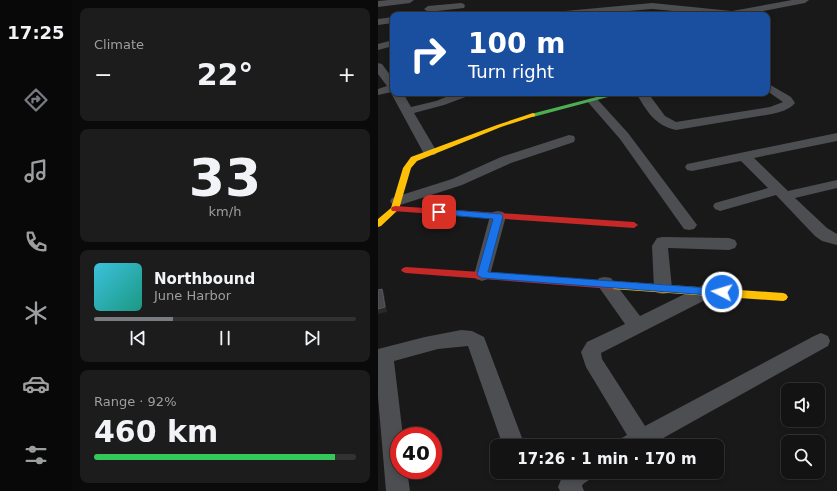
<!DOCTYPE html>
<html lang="en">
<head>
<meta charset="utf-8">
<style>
	:root { --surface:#131313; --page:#1c1c1c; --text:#f1f3f6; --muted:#9d9ea0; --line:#323233; --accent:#787b80 }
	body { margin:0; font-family:"DejaVu Sans",sans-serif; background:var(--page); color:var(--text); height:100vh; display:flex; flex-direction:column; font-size:15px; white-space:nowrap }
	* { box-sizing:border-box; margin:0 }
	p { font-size:13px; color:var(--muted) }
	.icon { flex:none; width:22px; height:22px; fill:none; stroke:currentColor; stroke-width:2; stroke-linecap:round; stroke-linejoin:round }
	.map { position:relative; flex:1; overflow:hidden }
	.details { display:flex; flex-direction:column; gap:8px; padding:8px; background:#0a0a0a; width:306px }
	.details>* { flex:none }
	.banner { position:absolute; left:12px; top:12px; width:380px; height:84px; border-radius:8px; box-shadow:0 2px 6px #0003,0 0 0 1px var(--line); background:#1a4fa0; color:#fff; overflow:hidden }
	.controls { position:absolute; left:403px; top:383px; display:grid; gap:8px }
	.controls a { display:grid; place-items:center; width:44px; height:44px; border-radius:8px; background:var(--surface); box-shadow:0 2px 6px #0003,0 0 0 1px var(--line); font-size:20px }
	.speed { position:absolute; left:12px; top:427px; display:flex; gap:8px; font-size:20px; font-weight:700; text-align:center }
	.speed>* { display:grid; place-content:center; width:52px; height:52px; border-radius:50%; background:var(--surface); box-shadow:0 2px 6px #0003,0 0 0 1px var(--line); line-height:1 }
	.speed .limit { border:6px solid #d22; background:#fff; color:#111 }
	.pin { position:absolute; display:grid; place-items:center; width:34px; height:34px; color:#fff; margin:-17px; border-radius:8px; box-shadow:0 2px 6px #0006 }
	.me { position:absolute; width:44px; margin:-22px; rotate:275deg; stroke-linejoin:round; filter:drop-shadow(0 0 3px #0008) }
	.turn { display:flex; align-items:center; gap:14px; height:84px; padding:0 12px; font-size:18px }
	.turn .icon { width:52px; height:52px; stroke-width:2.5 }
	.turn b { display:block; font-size:28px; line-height:34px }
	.big { font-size:30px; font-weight:600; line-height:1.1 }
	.details .widget { flex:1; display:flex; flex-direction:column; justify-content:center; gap:6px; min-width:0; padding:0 14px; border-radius:8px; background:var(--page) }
	.details .dial { align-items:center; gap:0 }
	.dial b { font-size:52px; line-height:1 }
	.song { display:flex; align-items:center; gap:12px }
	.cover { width:48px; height:48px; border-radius:6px; background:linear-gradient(135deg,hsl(190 70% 55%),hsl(170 70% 35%)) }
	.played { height:4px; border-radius:2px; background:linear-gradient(90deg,var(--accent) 30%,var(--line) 30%) }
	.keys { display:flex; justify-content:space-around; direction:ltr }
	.heat { display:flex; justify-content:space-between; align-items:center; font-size:22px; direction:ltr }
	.charge { height:6px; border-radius:3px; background:linear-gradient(90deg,#34c759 92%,var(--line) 0) }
	.trip { position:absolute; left:112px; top:439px; width:234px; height:40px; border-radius:8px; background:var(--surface); box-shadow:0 2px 6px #0003,0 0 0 1px var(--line); font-weight:600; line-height:40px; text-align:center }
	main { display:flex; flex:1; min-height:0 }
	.tabs { display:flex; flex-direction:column; width:72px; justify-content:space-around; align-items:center; background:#080808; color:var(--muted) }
	.tabs .icon { width:28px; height:28px }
	.tabs .current { color:var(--accent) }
	.tabs b { font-size:18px; color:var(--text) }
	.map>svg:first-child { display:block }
</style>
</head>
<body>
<main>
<nav class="tabs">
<b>17:25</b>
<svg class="icon current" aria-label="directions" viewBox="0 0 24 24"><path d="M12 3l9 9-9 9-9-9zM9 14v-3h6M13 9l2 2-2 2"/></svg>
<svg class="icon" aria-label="music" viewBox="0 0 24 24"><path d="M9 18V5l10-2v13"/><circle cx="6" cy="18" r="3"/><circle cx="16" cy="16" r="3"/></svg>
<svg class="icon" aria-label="phone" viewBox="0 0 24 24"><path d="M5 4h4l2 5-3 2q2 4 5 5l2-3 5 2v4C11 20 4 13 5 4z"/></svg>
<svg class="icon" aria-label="climate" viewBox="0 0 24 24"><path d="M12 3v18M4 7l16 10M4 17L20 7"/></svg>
<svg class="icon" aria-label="car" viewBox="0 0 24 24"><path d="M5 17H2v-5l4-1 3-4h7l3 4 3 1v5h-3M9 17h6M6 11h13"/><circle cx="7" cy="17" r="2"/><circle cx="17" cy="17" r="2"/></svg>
<svg class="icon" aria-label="filters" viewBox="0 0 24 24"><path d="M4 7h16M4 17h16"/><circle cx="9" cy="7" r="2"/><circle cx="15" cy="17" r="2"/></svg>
</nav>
<section class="details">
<div class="widget"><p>Climate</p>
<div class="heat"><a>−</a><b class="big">22°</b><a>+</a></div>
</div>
<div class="widget dial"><b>33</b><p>km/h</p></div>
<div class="widget">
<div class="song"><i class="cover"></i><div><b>Northbound</b><p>June Harbor</p></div></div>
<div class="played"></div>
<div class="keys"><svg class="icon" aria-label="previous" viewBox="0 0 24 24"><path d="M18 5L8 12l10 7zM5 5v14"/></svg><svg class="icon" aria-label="pause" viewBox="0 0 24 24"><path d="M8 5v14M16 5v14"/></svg><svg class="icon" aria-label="next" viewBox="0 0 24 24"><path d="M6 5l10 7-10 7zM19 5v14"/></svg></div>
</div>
<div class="widget"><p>Range · 92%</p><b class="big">460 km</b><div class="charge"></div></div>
</section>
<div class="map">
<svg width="459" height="491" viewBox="0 0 459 491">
	<rect width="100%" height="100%" fill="#191919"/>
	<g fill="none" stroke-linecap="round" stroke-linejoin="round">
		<path fill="#4d4e51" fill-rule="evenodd" d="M11 0H36L32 3 0 7V1Z
			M414 0H431L427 3 364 15H337L274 9 205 15H171L176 12 274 3 354 11Z
			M83 3 86 4 87 6 86 8 50 12 46 9 50 6Z
			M15 17V23L0 25V19Z
			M15 40V46L0 50V44Z
			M0 63 4 64 15 79V93H25L33 107 58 101 78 93H95L93 95 66 105 36 113 59 152 57 155H47L45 152 13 93 14 92 0 95V89L9 86 0 74Z
			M389 83 413 97 417 103C411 110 402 112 394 114L298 130C276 125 269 111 258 93H270L287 116 298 122 392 107 405 102 389 91Z
			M215 98 219 99 250 133 319 225 316 229 311 230 306 229 242 139 209 101 211 99Z
			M459 133V141L376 158 410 191 459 180V188L417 198 449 228 459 234V245L444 241 437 236 398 195 342 211 337 209 335 206 337 203 390 188 363 161 314 171 309 170 307 167 309 164 314 163Z
			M191 135 196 136 197 139 196 142 133 163 84 185 19 206 14 204 12 201 14 198 74 179 123 157Z
			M120 211 125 212 128 216 112 275 110 279 104 281 98 279 96 275 112 216 115 212Z
			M285 237 351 238 357 240 359 244 357 248 351 250 290 248 294 288 291 293 285 294 279 293 276 288 274 246 279 238Z
			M227 277 233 278 262 316 323 286 329 284 335 286 338 291 335 296 223 353 224 359 267 426 436 336 443 333 450 336 452 341 450 346 271 446H239L242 439 249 435 208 367 203 352 209 342 247 324 218 283 221 278Z
			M83 330 94 331 106 337 147 446H125L90 346 60 349 16 361 25 436H21V470H29L32 491H8L0 397V349L47 337Z
			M186 472H214L211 480 205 484 204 486 206 491H182L180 487Z"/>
		<path fill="#4caf50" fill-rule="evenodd" d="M234 93H245L155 117 152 115 153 114Z"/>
		<path fill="#ffc107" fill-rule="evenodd" d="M155 113 157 114V116L123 127 39 161 33 168 21 209 3 226 0 227V219L13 208 25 168 33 157 119 125Z
			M234 281 405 293 408 294 410 297 408 300 405 301 234 289 231 288 229 285 231 282Z"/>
		<path fill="#c62828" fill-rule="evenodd" d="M17 206 256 222 260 225 256 228 14 211 13 209 14 207Z
			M28 267 234 281 237 282 239 285 237 288 234 289 28 273 25 272 23 270 25 268Z"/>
	</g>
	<path fill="#292929" d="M4 289 6 293 9 312 0 314V309Z"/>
	<path fill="#47484a" stroke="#57585c" d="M4 289 7 307 0 309V290Z"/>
	<path fill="#1a73e8" stroke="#114b97" d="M61 209 123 214 125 216 110 272 344 289 347 290 349 292 347 295 344 296 104 278 99 275 115 219 58 214 57 212Z"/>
</svg>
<div class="controls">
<a><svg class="icon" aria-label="sound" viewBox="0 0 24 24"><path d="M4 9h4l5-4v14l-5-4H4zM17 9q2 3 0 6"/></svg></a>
<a><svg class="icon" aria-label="search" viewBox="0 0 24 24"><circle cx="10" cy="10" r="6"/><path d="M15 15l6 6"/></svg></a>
</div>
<div class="speed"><div class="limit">40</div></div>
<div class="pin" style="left:61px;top:212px;background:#d93025"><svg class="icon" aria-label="arrive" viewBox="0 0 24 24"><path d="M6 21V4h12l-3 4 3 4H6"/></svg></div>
<svg class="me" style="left:344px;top:292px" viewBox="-20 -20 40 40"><circle r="17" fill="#1a73e8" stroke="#fff" stroke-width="3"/><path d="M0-11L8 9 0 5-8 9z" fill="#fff"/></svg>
<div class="trip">17:26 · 1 min · 170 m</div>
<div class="banner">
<div class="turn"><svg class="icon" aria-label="right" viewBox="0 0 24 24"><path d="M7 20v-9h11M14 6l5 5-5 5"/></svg><div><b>100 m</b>Turn right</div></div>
</div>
</div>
</main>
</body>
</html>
